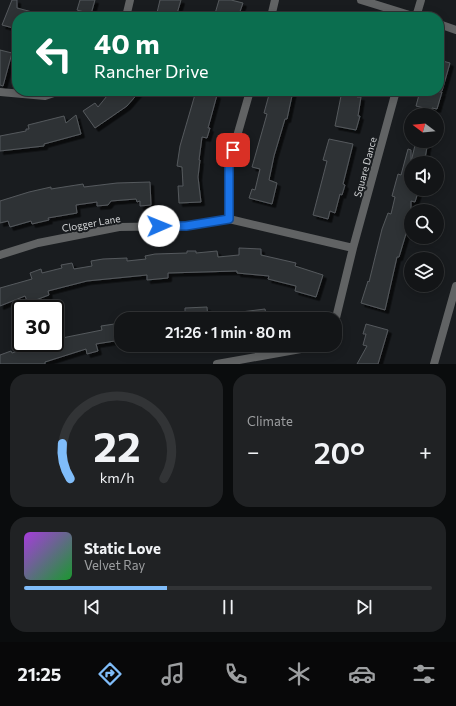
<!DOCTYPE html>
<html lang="en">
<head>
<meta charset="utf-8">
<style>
	:root { --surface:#131517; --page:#202224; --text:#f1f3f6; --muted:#9d9fa1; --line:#323436; --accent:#80bdfa }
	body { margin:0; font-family:Commissioner,sans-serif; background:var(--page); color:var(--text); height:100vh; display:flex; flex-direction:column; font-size:15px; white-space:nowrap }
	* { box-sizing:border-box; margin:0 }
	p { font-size:13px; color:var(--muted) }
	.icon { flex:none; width:22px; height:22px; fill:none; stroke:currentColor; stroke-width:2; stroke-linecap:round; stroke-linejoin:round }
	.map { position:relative; height:364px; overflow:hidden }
	.drawer { display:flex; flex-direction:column; gap:10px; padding:10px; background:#0a0c0d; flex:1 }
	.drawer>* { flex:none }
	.hud { position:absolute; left:12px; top:12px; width:432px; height:84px; border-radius:16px; box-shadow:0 2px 10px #0003,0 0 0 1px var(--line); background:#0b6e4f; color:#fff; overflow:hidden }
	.needle { width:26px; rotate:286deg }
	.tools { position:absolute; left:404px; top:108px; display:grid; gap:8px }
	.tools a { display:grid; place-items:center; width:40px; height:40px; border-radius:50%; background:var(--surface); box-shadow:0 2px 10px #0003,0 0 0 1px var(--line); font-size:20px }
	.speed { position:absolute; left:12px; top:300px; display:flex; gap:8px; font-size:20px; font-weight:700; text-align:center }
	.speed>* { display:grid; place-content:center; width:52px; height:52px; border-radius:50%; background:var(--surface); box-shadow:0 2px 10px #0003,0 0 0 1px var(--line); line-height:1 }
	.speed .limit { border:2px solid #111; border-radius:6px; background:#fff; color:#111 }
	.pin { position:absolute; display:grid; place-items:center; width:34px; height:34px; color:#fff; margin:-17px; border-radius:8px; box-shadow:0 2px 6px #0006 }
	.me { position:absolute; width:44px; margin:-22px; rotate:89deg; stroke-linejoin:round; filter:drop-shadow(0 0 3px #0008) }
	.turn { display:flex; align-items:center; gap:14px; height:84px; padding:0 16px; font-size:18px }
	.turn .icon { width:52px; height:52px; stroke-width:2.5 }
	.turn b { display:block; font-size:28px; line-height:34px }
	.big { font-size:30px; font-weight:600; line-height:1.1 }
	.drawer .card { flex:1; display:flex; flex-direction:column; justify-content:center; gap:6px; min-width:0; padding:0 14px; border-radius:16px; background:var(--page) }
	.drawer .dial { align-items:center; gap:0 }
	.dial svg { height:104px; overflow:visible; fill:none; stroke:var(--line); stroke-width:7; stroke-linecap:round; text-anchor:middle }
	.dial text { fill:var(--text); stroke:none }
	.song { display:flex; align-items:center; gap:12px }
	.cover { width:48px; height:48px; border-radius:6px; background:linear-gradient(135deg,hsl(280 70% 55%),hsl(130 70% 35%)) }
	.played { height:4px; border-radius:2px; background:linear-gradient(90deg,var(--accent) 35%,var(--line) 35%) }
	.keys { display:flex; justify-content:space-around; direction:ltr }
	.heat { display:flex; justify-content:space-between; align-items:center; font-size:22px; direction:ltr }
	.drawer .tiles { flex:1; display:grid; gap:10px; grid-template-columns:1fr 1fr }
	.card:last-child { grid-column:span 2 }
	.trip { position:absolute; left:114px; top:312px; width:228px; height:40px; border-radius:16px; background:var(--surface); box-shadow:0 2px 10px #0003,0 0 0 1px var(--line); font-weight:600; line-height:40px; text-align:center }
	.dock { display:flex; height:64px; justify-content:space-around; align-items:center; background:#080809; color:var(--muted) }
	.dock .icon { width:28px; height:28px }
	.dock .on { color:var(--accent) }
	.dock b { font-size:18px; color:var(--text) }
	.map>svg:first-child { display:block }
</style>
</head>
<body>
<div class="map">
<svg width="456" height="364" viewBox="0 0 456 364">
	<defs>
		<filter id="shadow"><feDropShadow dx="3.5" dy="3.5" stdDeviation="0" flood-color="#0009"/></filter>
	</defs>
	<rect width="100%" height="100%" fill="#191c1f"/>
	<path fill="#2f3336" stroke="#55595d" filter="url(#shadow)" d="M12 0H17V8L40 14 39 17H17V29L2 25Z
		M80 0H95L91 14 77 10Z
		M160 0H181L176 17H156Z
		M219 0H231L243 3 238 17H214Z
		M0 50 12 53 3 86 0 85Z
		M439 60 450 63 442 91H439Z
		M111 91H140L127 106 95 128 83 111 95 103 98 107Z
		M196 91H213L212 94 217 95 208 128H210L207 138 202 137 199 160H200L198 177 201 202 179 203 178 186H183L182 167 177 166 180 146Z
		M270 91H293L287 119H285L274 156 269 180 277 183 272 204 249 198 252 189 255 190 260 169 252 167 267 114 264 113Z
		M342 91H358L357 97H361L358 116H360L356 130 335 126Z
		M420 91 442 92 437 109 432 108 431 110 416 106Z
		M76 115 81 134 44 144V146L0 151V136L26 131V129H29L28 125 64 116 66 123Z
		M329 139 353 144 343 184 345 185 342 195 340 194 335 213 330 211 328 219 313 215 327 161 323 160Z
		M416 141H428L426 153 424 163H411V189H419L415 202 411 201V217L399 257H397L385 310 361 303 368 281 369 282 382 229 388 213 391 214 395 197 392 196 398 174 401 175 408 149 411 150V162Z
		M150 182 151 205 140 206V201L137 202 136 199 111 201 108 205 97 206V202L76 205 77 213 48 218 49 220 32 224 31 221 10 227 8 221 0 223V201L29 192 51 187V189L83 184 84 187 117 183Z
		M239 248 261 249V255L296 263 295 266 323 275 316 297 295 291 296 286 268 279 269 276 237 273V271L168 273V278L147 280V275L87 281 48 291 49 295 28 303 25 296 0 306V288L32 279 30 273 41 269 42 273 62 268 61 265 72 263 74 269 92 266 91 261 103 259 127 258V261L146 259 145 256 155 254 187 253V251H196V253L217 251 218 257 239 255Z
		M207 307 208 319H185V308Z
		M265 309 267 319H233V313Z
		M121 323V340L96 344 98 351 87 354 86 349 45 362V364H0V355L11 351 12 353 39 344V346L55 343V340L67 337 102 330 101 326Z
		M366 324 388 330 378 364H357L367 346 363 345 366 334H363Z"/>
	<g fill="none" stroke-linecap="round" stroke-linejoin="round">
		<path stroke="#616364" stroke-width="8" d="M361 0 416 17
			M126 17 130 0
			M271 17 275 0
			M416 17 421 0
			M439 24 456 30
			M0 92 45 96 60 91
			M229 219V164L250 91
			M0 255 38 243 119 227 186 226 229 219 353 248
			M335 322 353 248 396 91
			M217 364 323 345
			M434 364 456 286"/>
	</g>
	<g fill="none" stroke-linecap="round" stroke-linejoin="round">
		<defs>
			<path id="route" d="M159 226H186L229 219V164L233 150"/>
		</defs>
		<use href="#route" stroke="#114b97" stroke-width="10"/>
		<use href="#route" stroke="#1a73e8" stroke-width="7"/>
	</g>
	<g text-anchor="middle" stroke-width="4" stroke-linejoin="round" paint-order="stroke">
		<g font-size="10" fill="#d2d4d6" stroke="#191c1f">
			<text transform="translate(365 167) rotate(-75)" y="4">Square Dance</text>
			<text transform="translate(91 223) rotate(-10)" y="4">Clogger Lane</text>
		</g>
	</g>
</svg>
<div class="tools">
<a><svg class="needle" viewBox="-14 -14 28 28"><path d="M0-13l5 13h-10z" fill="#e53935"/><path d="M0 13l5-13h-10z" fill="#9d9fa1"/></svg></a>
<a><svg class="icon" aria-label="sound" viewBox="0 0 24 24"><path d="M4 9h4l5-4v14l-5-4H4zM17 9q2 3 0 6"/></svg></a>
<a><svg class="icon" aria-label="search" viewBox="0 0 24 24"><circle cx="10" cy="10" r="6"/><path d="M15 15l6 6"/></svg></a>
<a><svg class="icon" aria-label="layers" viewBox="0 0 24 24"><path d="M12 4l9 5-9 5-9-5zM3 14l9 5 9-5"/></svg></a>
</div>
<div class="speed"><div class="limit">30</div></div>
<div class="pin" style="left:233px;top:150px;background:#d93025"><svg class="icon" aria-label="arrive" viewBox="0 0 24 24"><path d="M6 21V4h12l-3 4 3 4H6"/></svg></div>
<svg class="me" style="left:159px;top:226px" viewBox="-20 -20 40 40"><circle r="19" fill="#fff"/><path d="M0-13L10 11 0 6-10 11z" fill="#1a73e8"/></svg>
<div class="trip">21:26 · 1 min · 80 m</div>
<div class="hud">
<div class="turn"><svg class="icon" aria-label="left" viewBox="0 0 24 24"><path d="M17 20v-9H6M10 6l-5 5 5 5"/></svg><div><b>40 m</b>Rancher Drive</div></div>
</div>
</div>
<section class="drawer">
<div class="tiles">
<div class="card dial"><svg viewBox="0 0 100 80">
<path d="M14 69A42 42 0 1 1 86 69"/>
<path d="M14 69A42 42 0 0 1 8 42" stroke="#80bdfa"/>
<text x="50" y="56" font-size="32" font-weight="700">22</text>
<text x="50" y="72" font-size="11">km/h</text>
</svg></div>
<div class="card"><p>Climate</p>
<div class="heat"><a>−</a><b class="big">20°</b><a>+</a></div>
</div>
<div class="card">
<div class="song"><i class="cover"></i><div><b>Static Love</b><p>Velvet Ray</p></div></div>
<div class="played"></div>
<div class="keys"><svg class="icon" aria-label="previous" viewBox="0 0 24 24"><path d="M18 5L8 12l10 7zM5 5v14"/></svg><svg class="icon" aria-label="pause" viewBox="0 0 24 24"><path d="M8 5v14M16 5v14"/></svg><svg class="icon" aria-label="next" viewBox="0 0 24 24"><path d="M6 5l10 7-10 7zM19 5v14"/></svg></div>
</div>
</div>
</section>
<nav class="dock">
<b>21:25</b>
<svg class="icon on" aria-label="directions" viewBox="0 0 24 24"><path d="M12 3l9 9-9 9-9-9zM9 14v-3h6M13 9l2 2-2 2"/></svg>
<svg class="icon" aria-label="music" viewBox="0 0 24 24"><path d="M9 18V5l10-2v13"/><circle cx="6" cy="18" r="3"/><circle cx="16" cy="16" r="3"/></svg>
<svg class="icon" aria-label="phone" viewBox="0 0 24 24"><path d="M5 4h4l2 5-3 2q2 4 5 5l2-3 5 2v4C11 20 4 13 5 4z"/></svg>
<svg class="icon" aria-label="climate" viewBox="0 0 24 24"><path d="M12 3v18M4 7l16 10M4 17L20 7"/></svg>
<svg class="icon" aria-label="car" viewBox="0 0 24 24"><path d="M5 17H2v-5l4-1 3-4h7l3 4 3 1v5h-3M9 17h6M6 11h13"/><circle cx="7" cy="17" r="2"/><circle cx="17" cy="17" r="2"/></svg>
<svg class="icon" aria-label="filters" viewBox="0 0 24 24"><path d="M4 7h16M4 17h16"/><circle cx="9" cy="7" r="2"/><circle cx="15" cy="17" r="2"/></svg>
</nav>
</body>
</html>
